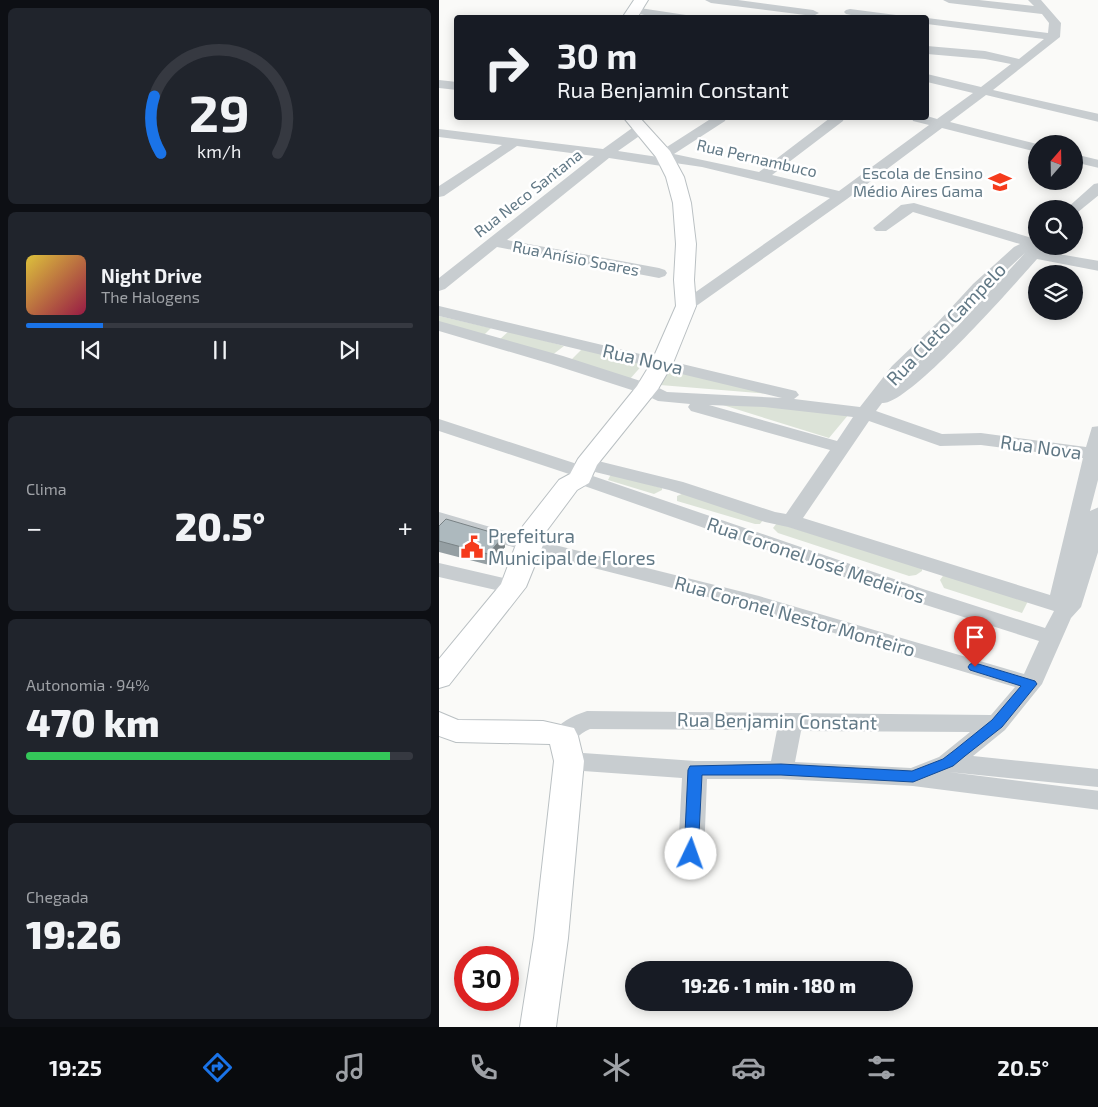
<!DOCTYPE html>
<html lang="pt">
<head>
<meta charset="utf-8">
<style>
	:root { --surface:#171b24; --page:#20242c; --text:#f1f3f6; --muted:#9ea1a6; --line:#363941; --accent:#1a73e8 }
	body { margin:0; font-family:"Exo 2",sans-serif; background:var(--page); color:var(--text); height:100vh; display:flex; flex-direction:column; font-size:19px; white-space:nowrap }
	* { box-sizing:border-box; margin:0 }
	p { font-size:16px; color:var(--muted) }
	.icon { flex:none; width:28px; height:28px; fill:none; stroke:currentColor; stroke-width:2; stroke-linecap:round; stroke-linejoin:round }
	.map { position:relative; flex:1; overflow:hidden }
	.details { display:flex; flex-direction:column; gap:8px; padding:8px; background:#0d0f14; width:439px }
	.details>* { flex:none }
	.top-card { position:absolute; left:15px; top:15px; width:475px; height:105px; border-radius:5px; box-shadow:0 2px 12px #0003; background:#171b24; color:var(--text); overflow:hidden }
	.needle { width:32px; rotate:20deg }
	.tools { position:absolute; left:589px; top:135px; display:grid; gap:10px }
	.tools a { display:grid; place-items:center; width:55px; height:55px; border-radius:50%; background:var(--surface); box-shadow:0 2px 12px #0003; font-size:25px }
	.speed { position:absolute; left:15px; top:946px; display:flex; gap:10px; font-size:25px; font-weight:700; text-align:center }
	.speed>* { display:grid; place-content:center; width:65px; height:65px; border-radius:50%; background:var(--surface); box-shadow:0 2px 12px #0003; line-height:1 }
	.speed .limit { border:8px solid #d22; background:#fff; color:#111 }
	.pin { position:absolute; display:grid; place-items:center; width:42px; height:42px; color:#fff; margin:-51px -21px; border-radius:50% 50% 50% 0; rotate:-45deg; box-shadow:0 0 5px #0007 }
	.pin .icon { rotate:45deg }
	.me { position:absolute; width:55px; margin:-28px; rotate:3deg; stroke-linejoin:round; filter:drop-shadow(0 0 4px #0008) }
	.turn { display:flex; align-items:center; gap:18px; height:105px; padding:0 20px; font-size:22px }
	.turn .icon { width:65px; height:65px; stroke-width:2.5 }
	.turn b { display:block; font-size:35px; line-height:42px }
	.big { font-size:38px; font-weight:800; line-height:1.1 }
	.details .card { flex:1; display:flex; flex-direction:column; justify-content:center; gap:8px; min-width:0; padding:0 18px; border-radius:8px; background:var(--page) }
	.details .dial { align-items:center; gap:0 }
	.dial svg { height:130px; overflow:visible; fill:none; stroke:var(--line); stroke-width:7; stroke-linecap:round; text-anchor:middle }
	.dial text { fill:var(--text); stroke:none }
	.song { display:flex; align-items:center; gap:15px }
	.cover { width:60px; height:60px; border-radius:8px; background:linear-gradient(135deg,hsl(50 70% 55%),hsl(340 70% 35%)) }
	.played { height:5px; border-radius:2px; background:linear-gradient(90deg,var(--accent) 20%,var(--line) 20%) }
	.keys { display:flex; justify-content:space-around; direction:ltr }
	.heat { display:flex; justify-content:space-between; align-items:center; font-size:28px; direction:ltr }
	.charge { height:8px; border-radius:4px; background:linear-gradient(90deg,#34c759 94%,var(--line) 0) }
	.trip { position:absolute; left:186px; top:961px; width:288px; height:50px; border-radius:25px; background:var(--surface); box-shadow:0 2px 12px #0003; font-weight:800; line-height:50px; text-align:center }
	.tab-bar { display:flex; height:80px; justify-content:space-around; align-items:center; background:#090b0e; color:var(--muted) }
	.tab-bar .icon { width:35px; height:35px }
	.tab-bar .active { color:var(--accent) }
	.tab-bar b { font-size:22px; color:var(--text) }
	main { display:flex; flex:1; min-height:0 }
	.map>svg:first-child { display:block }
</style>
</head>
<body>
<main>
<section class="details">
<div class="card dial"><svg viewBox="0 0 100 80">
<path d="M14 69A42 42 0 1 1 86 69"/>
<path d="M14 69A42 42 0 0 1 10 34" stroke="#1a73e8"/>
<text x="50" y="56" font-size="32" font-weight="700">29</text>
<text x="50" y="72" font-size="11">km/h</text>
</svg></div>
<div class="card">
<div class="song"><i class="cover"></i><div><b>Night Drive</b><p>The Halogens</p></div></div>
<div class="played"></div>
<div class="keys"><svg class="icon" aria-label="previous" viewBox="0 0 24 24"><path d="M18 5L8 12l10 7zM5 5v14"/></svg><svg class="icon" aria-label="pause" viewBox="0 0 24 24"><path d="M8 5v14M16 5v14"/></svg><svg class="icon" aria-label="next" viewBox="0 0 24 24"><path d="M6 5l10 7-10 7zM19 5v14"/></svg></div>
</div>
<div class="card"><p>Clima</p>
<div class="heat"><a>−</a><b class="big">20.5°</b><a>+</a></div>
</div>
<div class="card"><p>Autonomia · 94%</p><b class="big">470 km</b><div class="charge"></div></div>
<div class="card"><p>Chegada</p><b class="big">19:26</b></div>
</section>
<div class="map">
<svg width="660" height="1027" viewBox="0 0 660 1027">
	<rect width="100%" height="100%" fill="#fafaf8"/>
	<path fill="#dce3d8" d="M0 316 52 328 44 336 0 324Z
		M70 331 125 346 112 356 60 340Z
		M143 349 205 363 191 379 131 361Z
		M230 370 332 394 221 385Z
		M271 401 410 414 390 438Z
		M172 474 223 488V490L215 494 169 480Z
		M245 493 324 520 321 524H316L238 501V496Z
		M338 523 483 568V571L477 575 470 576 339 533 334 528Z
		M506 573 593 593 583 613 505 588 501 580Z"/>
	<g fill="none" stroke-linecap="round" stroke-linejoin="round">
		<defs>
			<path id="major" d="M195 0H209L198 18H183Z
				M185 118H201L231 151 245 177 252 203 257 244 255 280 257 306 234 363 219 389 158 465 150 483 138 490 106 533 104 545 87 587 10 685 0 688V659L62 584 84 526 120 480 131 474 139 459 198 386 212 363 237 306 235 280 237 244 234 203 227 177 217 157Z
				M0 712 19 720 104 721 135 728 139 736 145 761 129 938 117 1027H81L95 938 115 761 111 744 17 742 0 736Z"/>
		</defs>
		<use href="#major" stroke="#bac0c3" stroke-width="2"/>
		<path fill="#c8cdd0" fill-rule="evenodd" d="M266 0H299L374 10 380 13 374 16 272 3Z
			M504 0H540L595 6 589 0H602L622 23 621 37 554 90 660 114V122L547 95 511 122 598 144V152L503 128 408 199 253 309H241L239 306 241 303 391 198 263 167 236 163 234 166 229 167 170 158 68 240 220 268 226 270 228 273 226 276 220 278 58 247 6 289 0 291V278L155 156 78 146 5 196 0 197V186L63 145 0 137V129L164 149 196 126 201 125 208 129 206 132 179 151 219 157 220 152 273 118H287L286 121 235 154 320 172 391 118H405L404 121 333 175 400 191 490 125 474 121 473 118 488 116 498 119 534 93 488 82V74L542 87 572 64 546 59 488 54V46L546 51 580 59 605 39 488 24V18L609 33 610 23 603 14 510 3Z
			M194 7 247 15 252 18H221L190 12 188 10Z
			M411 9 457 15 462 18H427L407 14 405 12 407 10Z
			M0 80 18 82V90L0 88Z
			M635 154 660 160V168L635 162Z
			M660 183V195L639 212 635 213V209H627L655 184Z
			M475 203 593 238 598 237V246H603L602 251 660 261V271L598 259C577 283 469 406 443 403L437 411 503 434 542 433 647 447 653 427 660 426V476L651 511 660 507V549L642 607 632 618 603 684 566 730 534 756 660 769V787L510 772 660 791V810L474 786 342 779H268L265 854 261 861 252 864 243 861 239 854 243 778 130 770 121 767 118 761 121 755 130 752 256 761H332L338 730 151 729C136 735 134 748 116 742L112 736C120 722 133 716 148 711L552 715 576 687 308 607 84 550 0 525V512L96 540 320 596 585 674 600 641 471 600 134 482 131 478 133 475 0 431V419L138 464 140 460 147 458 244 482 336 512 347 514 391 450 252 411 249 407 251 404 219 401 202 393 112 364 0 331V321L124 356 214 385 228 392 343 398 0 316V306L357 391 360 395 355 399 421 407 453 366 499 322 534 284 575 247 581 244 474 212 447 231H437L434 228 462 205ZM586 253 518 327 464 375 511 330 546 290ZM270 405 325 407 414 417 398 441ZM430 421 501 446 542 445 644 458 611 595 364 518ZM152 471 230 490 326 522 349 527 615 611 606 628 487 590 151 475ZM362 731 531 732 500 757 472 768 356 762Z
			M0 563 82 582 85 587 82 592 74 594 0 577Z"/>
		<use href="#major" fill="#fff" fill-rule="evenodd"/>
	</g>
	<path fill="#959fa3" d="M0 526 66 547 50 565 0 552Z"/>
	<path fill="#798285" d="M65 536 66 547 50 565 49 554Z"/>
	<path fill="#adb9be" stroke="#798285" d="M7 519 65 536 49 554 0 541V526Z"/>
	<path fill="#1a73e8" stroke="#114b97" d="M536 663 596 681 598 684 563 727 526 756 514 766 474 782 342 775H263L259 854 257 858 252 860 247 858 245 854 249 770 251 766 342 764 473 771 504 759 517 749 553 720 582 686 531 670 529 667 531 664Z"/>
	<defs>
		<symbol id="school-bare" viewBox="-9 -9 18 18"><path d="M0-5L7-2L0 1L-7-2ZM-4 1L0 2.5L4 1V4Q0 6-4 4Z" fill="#f53b1c" stroke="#fff" stroke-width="2.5" paint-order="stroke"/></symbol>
		<symbol id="civic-bare" viewBox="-9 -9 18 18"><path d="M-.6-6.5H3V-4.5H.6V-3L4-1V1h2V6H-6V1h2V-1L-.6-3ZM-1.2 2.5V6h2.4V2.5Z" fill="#f53b1c" stroke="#fff" stroke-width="2.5" paint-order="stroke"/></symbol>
	</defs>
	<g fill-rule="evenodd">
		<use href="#school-bare" x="545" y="166" width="32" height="32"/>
		<use href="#civic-bare" x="17" y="531" width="32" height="32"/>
	</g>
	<g text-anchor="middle" stroke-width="5" stroke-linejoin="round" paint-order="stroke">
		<g font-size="16" fill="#627986" stroke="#fff">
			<text transform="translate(318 158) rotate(13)" y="6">Rua Pernambuco</text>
			<text transform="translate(89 193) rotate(-38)" y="6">Rua Neco Santana</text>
			<text transform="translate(137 258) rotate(11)" y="6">Rua Anísio Soares</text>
		</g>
		<g font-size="16" fill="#627986" stroke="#fff" text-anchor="end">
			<text x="544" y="179">Escola de Ensino<tspan x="544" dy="18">Médio Aires Gama</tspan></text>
		</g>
		<g font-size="19" fill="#627986" stroke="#fff">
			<text transform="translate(507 324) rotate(-46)" y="7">Rua Cleto Campelo</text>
			<text transform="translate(204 359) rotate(13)" y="7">Rua Nova</text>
			<text transform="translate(602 447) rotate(8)" y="7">Rua Nova</text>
			<text transform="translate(377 560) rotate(19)" y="7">Rua Coronel José Medeiros</text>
			<text transform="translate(356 616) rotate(16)" y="7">Rua Coronel Nestor Monteiro</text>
			<text transform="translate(338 721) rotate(1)" y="7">Rua Benjamin Constant</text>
		</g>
		<g font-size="19" fill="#627986" stroke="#fff" text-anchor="start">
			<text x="49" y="543">Prefeitura<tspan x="49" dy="22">Municipal de Flores</tspan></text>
		</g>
	</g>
</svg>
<div class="tools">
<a><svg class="needle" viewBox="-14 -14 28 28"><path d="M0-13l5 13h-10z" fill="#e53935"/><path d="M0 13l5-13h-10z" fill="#9ea1a6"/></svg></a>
<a><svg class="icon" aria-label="search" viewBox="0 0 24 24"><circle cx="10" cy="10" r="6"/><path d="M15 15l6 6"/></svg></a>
<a><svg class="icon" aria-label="layers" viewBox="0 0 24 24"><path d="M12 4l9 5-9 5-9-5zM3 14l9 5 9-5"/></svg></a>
</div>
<div class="speed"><div class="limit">30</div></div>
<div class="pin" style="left:536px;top:667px;background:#d93025"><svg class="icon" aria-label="arrive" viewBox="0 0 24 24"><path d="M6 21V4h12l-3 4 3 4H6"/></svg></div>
<svg class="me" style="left:252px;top:854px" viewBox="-20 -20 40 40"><circle r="19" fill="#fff"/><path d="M0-13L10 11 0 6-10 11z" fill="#1a73e8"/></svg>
<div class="trip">19:26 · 1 min · 180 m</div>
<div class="top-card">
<div class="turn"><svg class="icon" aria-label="right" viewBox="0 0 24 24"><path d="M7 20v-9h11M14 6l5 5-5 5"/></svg><div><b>30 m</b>Rua Benjamin Constant</div></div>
</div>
</div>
</main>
<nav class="tab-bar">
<b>19:25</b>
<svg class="icon active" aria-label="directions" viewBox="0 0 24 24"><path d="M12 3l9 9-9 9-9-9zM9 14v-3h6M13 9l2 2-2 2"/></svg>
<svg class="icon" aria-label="music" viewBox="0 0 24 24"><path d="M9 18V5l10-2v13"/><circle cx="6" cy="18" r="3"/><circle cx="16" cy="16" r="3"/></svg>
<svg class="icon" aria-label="phone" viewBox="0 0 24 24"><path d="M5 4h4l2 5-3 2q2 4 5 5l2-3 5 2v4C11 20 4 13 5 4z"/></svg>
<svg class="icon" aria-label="climate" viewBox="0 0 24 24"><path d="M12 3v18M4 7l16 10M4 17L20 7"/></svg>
<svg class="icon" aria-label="car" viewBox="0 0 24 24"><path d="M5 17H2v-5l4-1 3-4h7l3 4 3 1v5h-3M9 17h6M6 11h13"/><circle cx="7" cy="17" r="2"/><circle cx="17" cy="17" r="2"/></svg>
<svg class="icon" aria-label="filters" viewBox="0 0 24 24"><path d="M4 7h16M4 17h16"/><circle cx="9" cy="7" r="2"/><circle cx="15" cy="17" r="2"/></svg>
<b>20.5°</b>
</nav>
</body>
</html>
